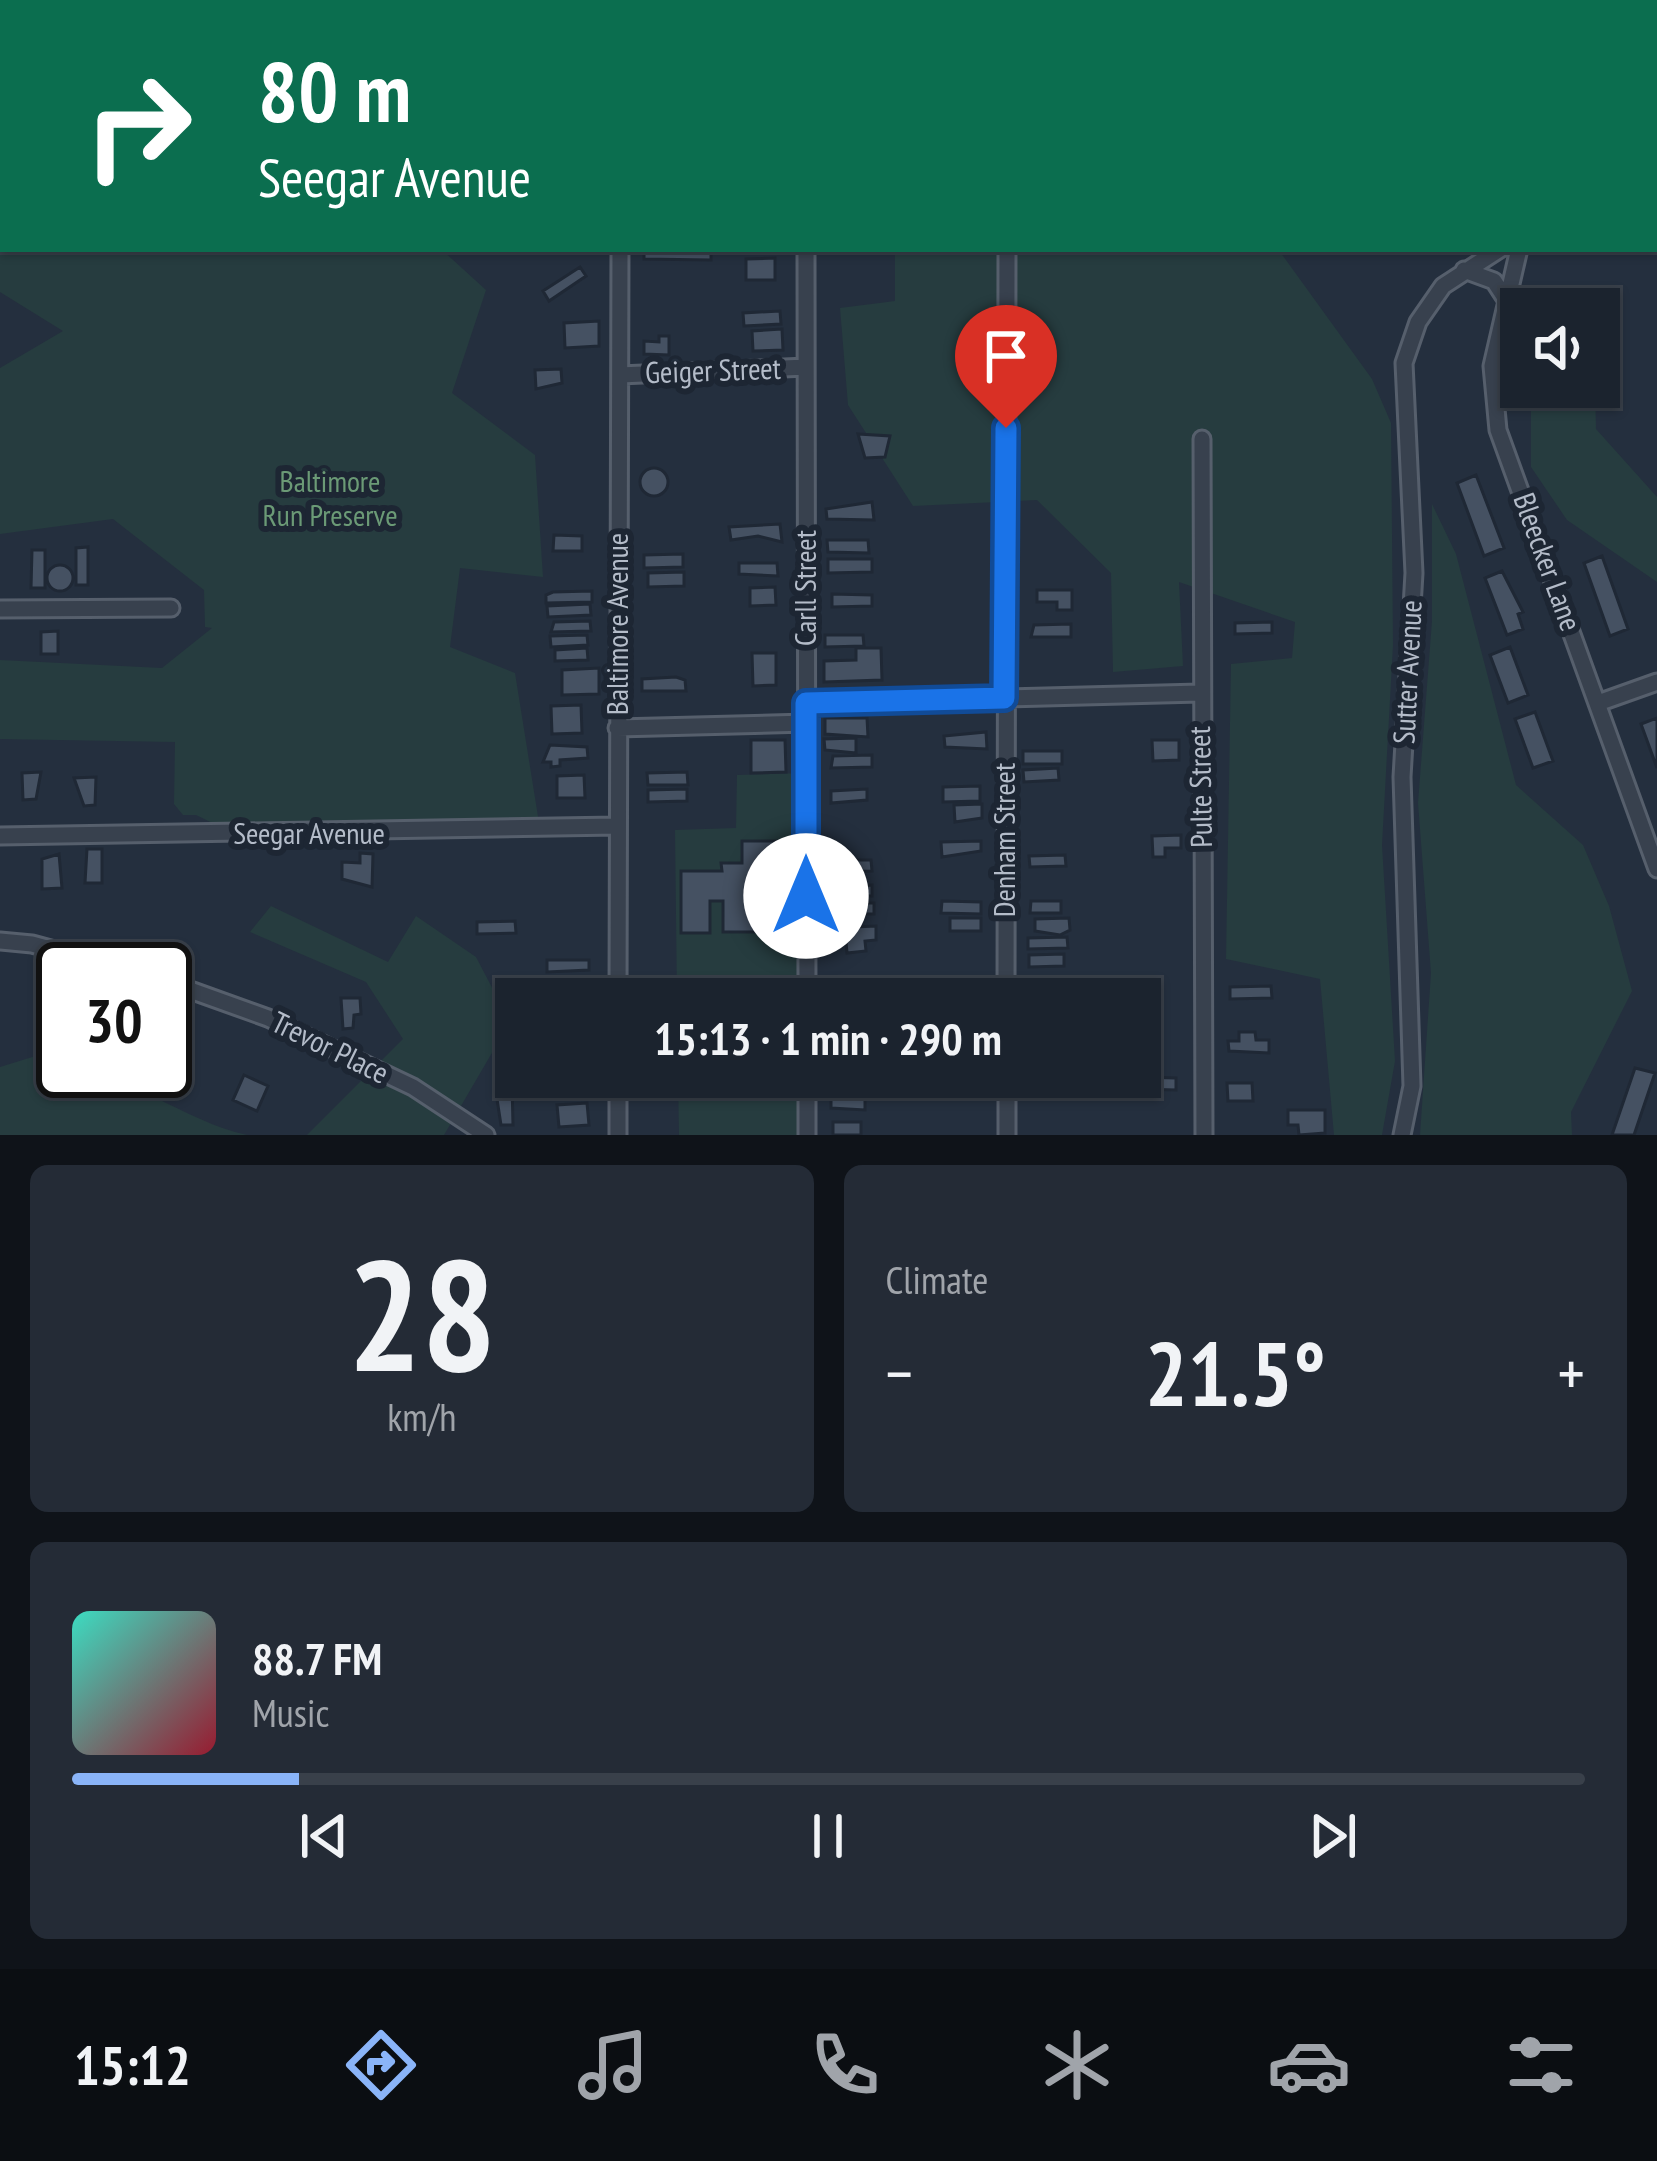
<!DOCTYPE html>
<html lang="en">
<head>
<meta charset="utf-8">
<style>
	:root { --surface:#1b232e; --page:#242b36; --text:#f1f3f6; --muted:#a0a4aa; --line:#39404a; --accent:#8ab4f8 }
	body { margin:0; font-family:"PT Sans Narrow",sans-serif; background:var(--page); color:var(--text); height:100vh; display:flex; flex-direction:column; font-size:45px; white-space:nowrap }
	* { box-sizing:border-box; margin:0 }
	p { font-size:39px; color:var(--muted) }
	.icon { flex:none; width:66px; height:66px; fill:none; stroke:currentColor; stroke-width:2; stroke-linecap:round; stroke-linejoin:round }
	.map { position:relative; height:1135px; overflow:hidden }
	.details { display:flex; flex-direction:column; gap:30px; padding:30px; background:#0f1319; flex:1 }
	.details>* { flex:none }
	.hud { position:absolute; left:0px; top:0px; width:1659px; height:252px; box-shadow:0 3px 9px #0004,0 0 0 3px var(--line); background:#0b6e4f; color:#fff; overflow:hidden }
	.tools { position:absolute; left:1500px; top:288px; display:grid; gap:24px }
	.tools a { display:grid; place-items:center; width:120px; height:120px; border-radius:0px; background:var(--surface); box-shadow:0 3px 9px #0004,0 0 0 3px var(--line); font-size:60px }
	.speed { position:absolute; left:36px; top:942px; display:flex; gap:24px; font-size:60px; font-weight:700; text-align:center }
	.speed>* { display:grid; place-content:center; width:156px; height:156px; border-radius:50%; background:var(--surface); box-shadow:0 3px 9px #0004,0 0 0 3px var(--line); line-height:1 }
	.speed .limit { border:6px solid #111; border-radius:18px; background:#fff; color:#111 }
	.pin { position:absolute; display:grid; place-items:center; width:102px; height:102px; color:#fff; margin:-123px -51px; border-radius:50% 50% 50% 0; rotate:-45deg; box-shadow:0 0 12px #0007 }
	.pin .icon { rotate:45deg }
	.me { position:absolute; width:132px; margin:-66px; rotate:0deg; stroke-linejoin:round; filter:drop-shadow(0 0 9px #0008) }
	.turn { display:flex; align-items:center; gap:42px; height:252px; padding:0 60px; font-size:54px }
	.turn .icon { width:156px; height:156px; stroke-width:2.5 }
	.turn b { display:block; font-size:84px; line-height:102px }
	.big { font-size:90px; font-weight:700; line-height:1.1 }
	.details .widget { flex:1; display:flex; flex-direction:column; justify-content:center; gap:18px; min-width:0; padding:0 42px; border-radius:18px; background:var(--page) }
	.details .dial { align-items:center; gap:0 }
	.dial b { font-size:156px; line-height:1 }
	.song { display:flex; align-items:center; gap:36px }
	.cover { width:144px; height:144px; border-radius:18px; background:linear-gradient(135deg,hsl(170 70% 55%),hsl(350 70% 35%)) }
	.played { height:12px; border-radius:6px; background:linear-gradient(90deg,var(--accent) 15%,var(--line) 15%) }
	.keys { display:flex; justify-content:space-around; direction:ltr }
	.heat { display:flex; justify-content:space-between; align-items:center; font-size:66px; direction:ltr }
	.details .tiles { flex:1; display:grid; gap:30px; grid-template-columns:1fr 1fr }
	.widget:last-child { grid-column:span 2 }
	.trip { position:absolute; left:495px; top:978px; width:666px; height:120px; border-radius:0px; background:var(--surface); box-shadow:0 3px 9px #0004,0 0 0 3px var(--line); font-weight:700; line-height:120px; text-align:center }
	.tab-bar { display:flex; height:192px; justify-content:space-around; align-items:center; background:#0b0e12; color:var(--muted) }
	.tab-bar .icon { width:84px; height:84px }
	.tab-bar .active { color:var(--accent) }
	.tab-bar b { font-size:54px; color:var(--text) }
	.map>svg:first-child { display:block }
</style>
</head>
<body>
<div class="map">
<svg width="1657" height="1135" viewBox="0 0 1657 1135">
	<rect width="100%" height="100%" fill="#242f3e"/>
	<path fill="#263c3f" d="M0 0 105 3H3V249H441L486 290 452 393 535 455 543 577 460 568 450 647 515 673 540 829 235 834 196 815H183L174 804 175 742 0 739V660L162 668 212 628 205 627 204 590 113 519 0 534V368L63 331 0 292Z
		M895 249H1278L1372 379 1391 423 1393 645 1382 845 1395 1061 1382 1135H1334L1320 979 1226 959 1231 664 1292 658 1295 622 1179 582 1183 666 1113 672 1111 573 1037 500 913 506 848 405 840 308 895 301Z
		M1531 387H1595L1596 429 1657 497V582L1567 520 1531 467Z
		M1432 504 1456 554 1516 785 1583 845 1609 906 1632 991 1571 1112 1572 1135H1420L1431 973 1418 803 1432 621Z
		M806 773 807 999H677L675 830 736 828 737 775Z
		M271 906 388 962 416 916 476 957 510 1022 444 1135H307L403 1039 366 982 250 932Z
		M55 1050 63 1054V1071C128 1071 183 1121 247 1135H0V1067Z
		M678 1077H807V1135H679Z"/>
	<path fill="#455162" stroke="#1f2835" stroke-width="3" d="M644 249H711V260L644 259Z
		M775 258V280H746V259Z
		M580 267 586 276 549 301 543 291Z
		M780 311 781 324 744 326 743 313Z
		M599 321V346L565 348 564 323Z
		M782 329 783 350 753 351 752 331Z
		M659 336H669V355L644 354V341L659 342Z
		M561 369 562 383 536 389 535 370Z
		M858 434 890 436 885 457 865 458Z
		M640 482a14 14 0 1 1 28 0a14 14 0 1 1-28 0Z
		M1476 475 1504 548 1484 556 1457 483Z
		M872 502 874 520 827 519 826 509Z
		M780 524 782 542 758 536 731 540 729 527Z
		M554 535 582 536V551H553Z
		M827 540H868L869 553 828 552Z
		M88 547V585H76V548Z
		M32 550H45V588H31Z
		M683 554V567L644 568V555Z
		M1602 556 1628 629 1610 636 1584 563Z
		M828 559H872V572L828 573Z
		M739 563H777L778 576 739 574Z
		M47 578a13 13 0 1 1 26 0a13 13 0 1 1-26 0Z
		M1502 571 1523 612 1518 614 1523 629 1507 635 1485 578Z
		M684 572V586L648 587V573Z
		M775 587 776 605 750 606V588Z
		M1037 590H1072V610H1057V602H1037Z
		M592 591V602L546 603V595L553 592Z
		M832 594 872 595V606L832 607Z
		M590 604 591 615 548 617 547 606Z
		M590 621 591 631 551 632 554 622Z
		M1272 622V633L1235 634V623Z
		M1071 624V637H1031L1034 625Z
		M58 631V654H41V632Z
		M587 635 588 645 551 647 550 636Z
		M825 635H863L864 646 825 647Z
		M1510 647 1528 695 1508 703 1490 655Z
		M587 648 588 660 555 661V650Z
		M856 648H881L882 680 824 682V661L856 660Z
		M752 653H776V685L753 686Z
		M599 668V694L562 695V670Z
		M676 677 685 680 686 691H642V679Z
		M581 705 582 733 552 734 551 706Z
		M1535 712 1553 761 1533 768 1515 719Z
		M825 718H867L868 737 825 734Z
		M1657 718V768L1641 724Z
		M986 732 987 749 945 747 944 736Z
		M856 738V753L825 750 824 739Z
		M751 740H785L786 772 751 773Z
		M1152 740H1179V760L1153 761Z
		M550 745 587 747 588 758 560 760V766L551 767V762H543Z
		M1023 751H1062V764H1023Z
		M872 755V767L831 768 833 756Z
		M1058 768 1059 780 1024 782 1023 770Z
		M41 772 36 799 23 800 22 773Z
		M687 772 688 785H648L647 773Z
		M584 775 585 798H557V776Z
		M96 777 95 805 84 806 74 778Z
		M980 786V801L943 802V787Z
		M687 789V801L648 802V790Z
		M867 789V800L831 803V791Z
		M982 804V818L955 822 954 805Z
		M1181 835V848H1165V857H1153L1152 836Z
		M742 841H783L784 932H723V901H710V933H681V871H722L721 863H742Z
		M981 841V851L942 857 941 842Z
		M87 849H102V883H85Z
		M360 853 373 854 372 887 342 879V862L360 863Z
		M59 854 62 888 42 889V859Z
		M1065 855 1066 866 1030 867 1029 856Z
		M833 860H871L872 871 834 872Z
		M872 885V896H832V886Z
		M942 901 981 902V914L941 913Z
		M1031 901H1061V913H1030Z
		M833 903H874V914H833Z
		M950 918H981V931H950Z
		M1069 918 1070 930 1060 935 1035 931V919Z
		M515 921 516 933 477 934V922Z
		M876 926V940L865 941 866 951 847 953 846 942 831 943V928Z
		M1067 937 1068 948 1028 949V938Z
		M1064 954V966L1029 967V955Z
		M547 960H589V970L547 972Z
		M592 977V992H557L556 978Z
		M1271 986 1272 998 1230 999V987Z
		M341 998H360L361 1014 354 1015 353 1028 343 1029Z
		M1239 1032H1255L1256 1040H1269V1053L1229 1051 1228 1041H1239Z
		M1635 1068 1655 1073 1634 1135H1612Z
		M244 1075 268 1086 257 1111 233 1100Z
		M1139 1077 1176 1078V1090L1139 1089Z
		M1227 1083H1252L1253 1101H1228Z
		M512 1084 513 1125H501L495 1086Z
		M831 1084 865 1085V1110L831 1108Z
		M587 1103 589 1125 559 1127 557 1105Z
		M1288 1110H1325V1133L1299 1135 1298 1125H1288Z
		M833 1122H861V1135H833Z"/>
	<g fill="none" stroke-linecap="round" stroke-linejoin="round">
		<defs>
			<path id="minor" d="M293 0 297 3
				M803 0 805 3
				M1006 0V3
				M778 3 781 0
				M1656 215H1657
				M806 249 807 999
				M1519 249 1492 366 1498 430 1657 869
				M1464 270 1494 281 1507 301
				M620 375 806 367
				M1202 439 1204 1135
				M0 609 171 608
				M806 703 1200 693
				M1598 703 1657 682
				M617 728 807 723
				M0 836 617 826
				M0 941 32 944 124 969
				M165 981 268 1018 413 1087 486 1135
				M618 999 620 249
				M1006 999 1007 249
				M618 1077V1135
				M807 1077V1135
				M1007 1077V1135
				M1402 1135 1412 1086 1402 777 1414 573 1404 363 1418 322 1443 286 1500 249"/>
		</defs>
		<use href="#minor" stroke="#565f6c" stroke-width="21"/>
		<use href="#minor" stroke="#38414e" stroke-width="15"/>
	</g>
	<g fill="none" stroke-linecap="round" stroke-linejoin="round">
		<defs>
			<path id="route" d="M806 896V703L1004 698 1006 428"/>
		</defs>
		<use href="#route" stroke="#114b97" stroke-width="30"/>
		<use href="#route" stroke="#1a73e8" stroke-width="21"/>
	</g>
	<g text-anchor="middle" stroke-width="12" stroke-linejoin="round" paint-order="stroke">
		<g font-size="30" fill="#b4bcc9" stroke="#1d2633">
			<text transform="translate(713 371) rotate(-2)" y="10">Geiger Street</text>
			<text transform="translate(1547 562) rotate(70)" y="10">Bleecker Lane</text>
			<text transform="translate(806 588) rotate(-90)" y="10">Carll Street</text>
			<text transform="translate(618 624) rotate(-90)" y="10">Baltimore Avenue</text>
			<text transform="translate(1408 672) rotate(-87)" y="10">Sutter Avenue</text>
			<text transform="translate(1201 787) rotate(-91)" y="10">Pulte Street</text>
			<text x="309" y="844">Seegar Avenue</text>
			<text transform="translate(1005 840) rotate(-90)" y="10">Denham Street</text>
			<text transform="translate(330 1048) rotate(26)" y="10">Trevor Place</text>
		</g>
		<g font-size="30" fill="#6b9a76" stroke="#1d2633">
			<text x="330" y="492">Baltimore<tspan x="330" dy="34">Run Preserve</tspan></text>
		</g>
	</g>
</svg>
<div class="tools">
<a><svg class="icon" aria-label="sound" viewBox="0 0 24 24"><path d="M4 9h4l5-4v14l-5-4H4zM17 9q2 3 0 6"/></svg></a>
</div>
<div class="speed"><div class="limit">30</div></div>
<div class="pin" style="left:1006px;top:428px;background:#d93025"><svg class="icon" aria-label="arrive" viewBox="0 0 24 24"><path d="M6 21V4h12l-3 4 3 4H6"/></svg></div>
<svg class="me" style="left:806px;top:896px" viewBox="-20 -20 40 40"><circle r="19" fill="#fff"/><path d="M0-13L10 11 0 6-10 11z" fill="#1a73e8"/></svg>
<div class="trip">15:13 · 1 min · 290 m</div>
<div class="hud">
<div class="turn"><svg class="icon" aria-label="right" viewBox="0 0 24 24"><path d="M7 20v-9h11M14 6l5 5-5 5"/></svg><div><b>80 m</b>Seegar Avenue</div></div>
</div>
</div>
<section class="details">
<div class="tiles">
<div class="widget dial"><b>28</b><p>km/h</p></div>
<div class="widget"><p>Climate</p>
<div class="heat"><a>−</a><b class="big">21.5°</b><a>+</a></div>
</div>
<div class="widget">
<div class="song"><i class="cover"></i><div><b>88.7 FM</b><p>Music</p></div></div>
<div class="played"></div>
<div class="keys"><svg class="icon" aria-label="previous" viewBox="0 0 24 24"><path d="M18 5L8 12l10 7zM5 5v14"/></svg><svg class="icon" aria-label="pause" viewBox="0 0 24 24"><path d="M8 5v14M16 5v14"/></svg><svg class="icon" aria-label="next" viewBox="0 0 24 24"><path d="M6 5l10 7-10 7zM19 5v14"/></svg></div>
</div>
</div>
</section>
<nav class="tab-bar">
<b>15:12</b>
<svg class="icon active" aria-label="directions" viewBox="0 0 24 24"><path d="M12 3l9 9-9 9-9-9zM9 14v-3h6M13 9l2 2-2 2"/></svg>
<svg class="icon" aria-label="music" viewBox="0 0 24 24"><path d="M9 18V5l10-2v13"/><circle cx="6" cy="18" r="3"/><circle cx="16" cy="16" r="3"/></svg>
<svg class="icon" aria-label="phone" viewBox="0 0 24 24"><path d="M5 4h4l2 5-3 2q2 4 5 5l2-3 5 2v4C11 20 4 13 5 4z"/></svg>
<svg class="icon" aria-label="climate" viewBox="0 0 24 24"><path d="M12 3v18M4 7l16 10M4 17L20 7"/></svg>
<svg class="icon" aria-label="car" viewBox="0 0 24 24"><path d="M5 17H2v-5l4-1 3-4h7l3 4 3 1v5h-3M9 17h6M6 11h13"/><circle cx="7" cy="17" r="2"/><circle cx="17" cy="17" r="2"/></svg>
<svg class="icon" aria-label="filters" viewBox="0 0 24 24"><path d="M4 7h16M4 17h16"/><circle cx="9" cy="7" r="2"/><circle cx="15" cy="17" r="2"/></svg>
</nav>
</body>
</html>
